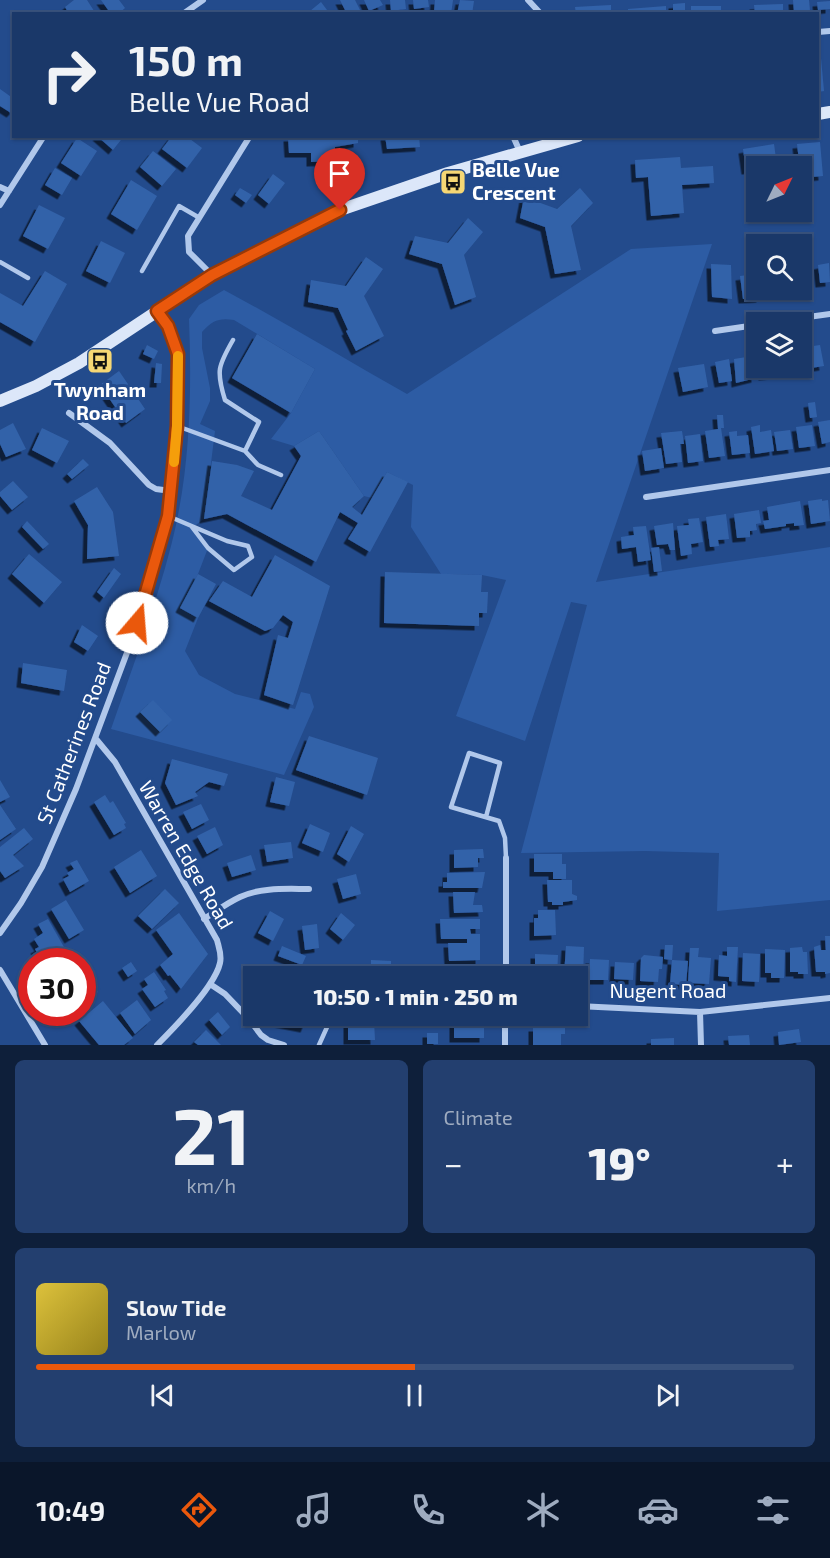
<!DOCTYPE html>
<html lang="en">
<head>
<meta charset="utf-8">
<style>
	:root { --surface:#1a3869; --page:#233f6f; --text:#f1f3f6; --muted:#9facc0; --line:#38527d; --accent:#ea580c }
	body { margin:0; font-family:"Exo 2",sans-serif; background:var(--page); color:var(--text); height:100vh; display:flex; flex-direction:column; font-size:22px; white-space:nowrap }
	* { box-sizing:border-box; margin:0 }
	p { font-size:20px; color:var(--muted) }
	.icon { flex:none; width:33px; height:33px; fill:none; stroke:currentColor; stroke-width:2; stroke-linecap:round; stroke-linejoin:round }
	.map { position:relative; height:1045px; overflow:hidden }
	.side { display:flex; flex-direction:column; gap:15px; padding:15px; background:#0e1f3a; flex:1 }
	.side>* { flex:none }
	.hud { position:absolute; left:12px; top:12px; width:807px; height:126px; border-radius:0px; box-shadow:0 2px 4px #0004,0 0 0 2px var(--line); background:#1a3869; color:var(--text); overflow:hidden }
	.needle { width:39px; rotate:47deg }
	.fabs { position:absolute; left:746px; top:156px; display:grid; gap:12px }
	.fabs a { display:grid; place-items:center; width:66px; height:66px; border-radius:0px; background:var(--surface); box-shadow:0 2px 4px #0004,0 0 0 2px var(--line); font-size:30px }
	.speed { position:absolute; left:18px; top:948px; display:flex; gap:12px; font-size:30px; font-weight:700; text-align:center }
	.speed>* { display:grid; place-content:center; width:78px; height:78px; border-radius:50%; background:var(--surface); box-shadow:0 2px 4px #0004,0 0 0 2px var(--line); line-height:1 }
	.speed .limit { border:9px solid #d22; background:#fff; color:#111 }
	.pin { position:absolute; display:grid; place-items:center; width:51px; height:51px; color:#fff; margin:-62px -26px; border-radius:50% 50% 50% 0; rotate:-45deg; box-shadow:0 0 6px #0007 }
	.pin .icon { rotate:45deg }
	.me { position:absolute; width:66px; margin:-33px; rotate:18deg; stroke-linejoin:round; filter:drop-shadow(0 0 4px #0008) }
	.turn { display:flex; align-items:center; gap:21px; height:126px; padding:0 18px; font-size:27px }
	.turn .icon { width:78px; height:78px; stroke-width:2.5 }
	.turn b { display:block; font-size:42px; line-height:51px }
	.big { font-size:45px; font-weight:800; line-height:1.1 }
	.side .card { flex:1; display:flex; flex-direction:column; justify-content:center; gap:9px; min-width:0; padding:0 21px; border-radius:9px; background:var(--page) }
	.side .dial { align-items:center; gap:0 }
	.dial b { font-size:78px; line-height:1 }
	.song { display:flex; align-items:center; gap:18px }
	.cover { width:72px; height:72px; border-radius:9px; background:linear-gradient(135deg,hsl(50 70% 55%),hsl(50 70% 35%)) }
	.played { height:6px; border-radius:3px; background:linear-gradient(90deg,var(--accent) 50%,var(--line) 50%) }
	.keys { display:flex; justify-content:space-around; direction:ltr }
	.heat { display:flex; justify-content:space-between; align-items:center; font-size:33px; direction:ltr }
	.side .tiles { flex:1; display:grid; gap:15px; grid-template-columns:1fr 1fr }
	.card:last-child { grid-column:span 2 }
	.trip { position:absolute; left:243px; top:966px; width:345px; height:60px; border-radius:0px; background:var(--surface); box-shadow:0 2px 4px #0004,0 0 0 2px var(--line); font-weight:800; line-height:60px; text-align:center }
	.tabs { display:flex; height:96px; justify-content:space-around; align-items:center; background:#0a162a; color:var(--muted) }
	.tabs .icon { width:42px; height:42px }
	.tabs .current { color:var(--accent) }
	.tabs b { font-size:27px; color:var(--text) }
	.map>svg:first-child { display:block }
</style>
</head>
<body>
<div class="map">
<svg width="830" height="1045" viewBox="0 0 830 1045">
	<defs>
		<filter id="shadow"><feDropShadow dx="-4.5" dy="4.5" stdDeviation="0" flood-color="#0009"/></filter>
	</defs>
	<rect width="100%" height="100%" fill="#234b8c"/>
	<path fill="#2d5ca4" d="M712 244 596 582 830 547V900L717 911 719 853 645 851 521 853 587 605 571 602 525 741 456 716 506 580 482 575 441 574 411 527 413 485 387 472 372 498 364 496 319 431 294 446 271 439 291 413 315 369 234 320C219 318 213 320 202 332V348L210 388V401L200 424 215 431 204 519 193 527 208 548 198 574 180 608 198 618 185 651 199 675 235 694 295 709 301 692 310 694 314 707 284 775 111 729C132 669 155 608 171 546 190 473 192 395 189 319L199 305 224 290C286 323 346 360 407 394L631 249Z"/>
	<path fill="#3362a9" filter="url(#shadow)" d="M74 0H87L96 14H69L65 7Z
		M101 0H119L125 8 118 14H111Z
		M340 0H355L362 14H347Z
		M364 0H380L383 5 369 11Z
		M390 0H405L406 9 391 11Z
		M413 0H428L429 7 414 9Z
		M435 0H453L451 14 434 12Z
		M460 0 474 1 472 14H457Z
		M793 0H809L810 11 794 12Z
		M830 1V9L818 10 817 2Z
		M321 2 330 14H312L310 11Z
		M685 3V14H673V4Z
		M783 4V11L755 13 754 5Z
		M611 5V14H576L575 7Z
		M666 6V14H628V9Z
		M691 6H721V14H691Z
		M818 58H821L824 91 818 92Z
		M0 89 14 99V110L11 113 0 106Z
		M97 136H124L113 150Z
		M172 136H186L202 148 187 168 162 149Z
		M358 136V143L335 147V161L311 162V153H289L288 137Z
		M385 136H419L420 147 387 149Z
		M77 138 97 151 81 176 61 163Z
		M820 142 823 176 801 178 797 144Z
		M774 144 777 166H756V169L746 170 743 149Z
		M153 151 176 169 162 186 140 167Z
		M680 157 681 168 713 166 714 183 682 185 684 213 651 216 648 177 636 178 635 160Z
		M55 168 72 178 62 195 45 185Z
		M273 174 285 183 269 204 258 195Z
		M131 180 157 196 137 230 111 214Z
		M240 188 252 195 246 203 235 195Z
		M580 188 593 203 571 226 581 270 555 274 545 227 520 218 524 197 557 209Z
		M39 205 65 218 48 249 23 236Z
		M468 218 483 232 464 255 476 297 455 305 442 264 409 254 415 236 448 243Z
		M101 241 125 253 110 283 86 271Z
		M366 257 383 269 364 296 384 336 356 351 346 331 348 330 338 308 308 302 311 280 346 286Z
		M829 263 830 282 820 283 818 265Z
		M711 264 731 265 732 299 712 297Z
		M808 270 809 288 801 289V271Z
		M45 271 67 284 35 342 0 322V293L23 306Z
		M756 274V290H759L761 298 743 299 740 276Z
		M257 334 315 369 291 413 232 378Z
		M147 345 158 351 154 359 143 354Z
		M820 345 824 366 811 368 807 347Z
		M753 356 756 378 736 383 734 359Z
		M729 359 732 381 719 383 715 362Z
		M156 363 162 364 161 383H154Z
		M704 364 708 387 683 392 678 368Z
		M762 368H779L781 374 763 376Z
		M119 371 145 409 126 423 100 385Z
		M815 402 817 417 810 418 808 403Z
		M717 415H723L724 428H721L725 456 709 458 705 431 718 429Z
		M830 420V442L822 444 818 422Z
		M13 423 26 449 6 457 0 444V430Z
		M760 425V432L771 430 774 451 755 454 751 427Z
		M812 425 815 446 799 448 796 427Z
		M42 428 69 441 57 463 32 450Z
		M790 430 793 449 777 451 774 432Z
		M319 431 364 496 352 507 362 515 387 472 408 482 370 552 348 539 358 523 340 512 316 562 227 514 204 519 212 461 237 465 254 471 241 496 272 510 301 456 294 446Z
		M682 431 684 444H680L682 462 666 464 661 433Z
		M737 431V436L748 435 750 453 732 455 729 432Z
		M700 434 703 461 688 463 685 436Z
		M661 448 664 468 645 471 642 451Z
		M83 459 89 465 72 479 67 474Z
		M13 481 28 497 12 510 0 496V492Z
		M97 487 113 512 119 556 87 559 88 525 74 501Z
		M822 499V501L828 500 830 521 811 524 808 501Z
		M800 501 804 525 794 526V523L786 524V526L765 529 763 521 769 520 767 507Z
		M759 510 761 523 756 524 757 530 750 531V537L737 538 734 514Z
		M726 514 729 539 718 540 719 546 710 547 706 517Z
		M699 518 703 542 691 544 692 554 681 556 677 526 689 525 688 519Z
		M27 521 49 544 43 549 22 527Z
		M673 523 675 550H670L668 544 657 545 654 526Z
		M646 526 651 560 638 562 636 547 622 549 621 537 634 535 633 527Z
		M659 547 662 571 654 572 651 548Z
		M29 554 62 582 44 603 12 574Z
		M275 555 330 586 293 705 264 695 278 635 288 638 293 622 283 615 273 628 265 631 209 601 223 581 252 597Z
		M114 568 121 574 104 598 97 592Z
		M385 572 482 575 481 592H488L487 613H479V626L384 623Z
		M198 574 216 584 198 618 180 608Z
		M82 625 98 636 88 651 74 642Z
		M23 663 67 670 64 691 21 683Z
		M153 700 172 720 160 732 140 712Z
		M309 736 378 758 367 795 296 770Z
		M172 759 228 774 224 786 209 782 195 792 198 796 176 805 165 783Z
		M276 777 295 782 289 806 270 802Z
		M0 780 10 797 0 802Z
		M105 795 110 803 113 801 126 823 124 824 126 828 114 835 94 802Z
		M201 804 209 820 192 829 183 812Z
		M0 805 16 829 0 840Z
		M310 824 330 833 323 852 302 843Z
		M351 826 364 834 349 862 337 854Z
		M215 827 223 845 207 854 197 836Z
		M24 828 33 839 13 855 24 866 5 878 0 871V847Z
		M291 842 293 858 267 862 264 845Z
		M483 849 484 858H478V867L454 868V850Z
		M141 850 157 876 130 893 114 867Z
		M534 854H562V864H566V879H553V872H534Z
		M251 855 256 870 232 877 227 863Z
		M77 860 89 881 70 892 63 879 69 876 67 873 74 869 70 863Z
		M485 872 482 888H443V882H447V873Z
		M356 874 361 894 343 899 337 879Z
		M547 880H572V894L577 896V900L563 902V905H552V902H548Z
		M165 889 179 903 152 929 138 916Z
		M453 892H475L473 905H482L483 912 454 913Z
		M66 900 84 930 69 939 51 909Z
		M538 910H555L556 935 534 936V918H538Z
		M270 911 284 919 273 941 258 933Z
		M179 913 208 954 181 989 170 975 168 976 160 965 173 954 156 930Z
		M341 913 355 925 343 940 330 929Z
		M48 919 69 956 59 962H42L35 949 39 947 34 939 43 933 38 924Z
		M440 919H480V929H470L471 934H480V960L449 961 448 943H467V939H441Z
		M317 924 319 948 305 950 302 926Z
		M825 936H830V973L825 974V972H816L814 947 820 945 821 950H826Z
		M665 945H673L672 960 664 959Z
		M282 946 306 956 302 965 278 956Z
		M566 946 584 947 583 978 564 976Z
		M727 947H738L736 982 729 981V977L718 976 719 955 727 956Z
		M802 947 803 952H807L808 974H798V972H790V948Z
		M690 948H699L698 957 711 958 709 984 688 983Z
		M765 949 785 950 784 978H771V973H765Z
		M743 953 760 954 759 982 742 981Z
		M535 954 558 955 557 976H535Z
		M644 955 663 957 662 969H659L658 982 640 981 641 958Z
		M590 959 609 960 608 980H589Z
		M371 960 391 961V976H371Z
		M672 960 688 961 686 985 670 984Z
		M131 962 137 971 128 977 122 968Z
		M615 962 634 963 633 980 614 979Z
		M449 970H484V976H449Z
		M154 972 166 990 164 991 168 998 155 1007 142 989 148 985 144 979Z
		M88 978 98 992 82 1003V982Z
		M137 1000 151 1020 135 1034 120 1013Z
		M103 1001 133 1038 124 1045H99L79 1021Z
		M218 1012 230 1027 222 1035 209 1020Z
		M271 1016H310L305 1028 279 1023Z
		M454 1016H469V1019H484V1038H454Z
		M348 1021H374L375 1040H348Z
		M533 1027H565V1034H561V1045H533Z
		M799 1029 801 1042 779 1045 778 1032Z
		M206 1030 221 1045H198L194 1042Z
		M427 1033H438V1044H427Z
		M749 1035 750 1045H729L728 1036Z
		M674 1038V1045H651V1039Z"/>
	<g fill="none" stroke-linecap="round" stroke-linejoin="round">
		<path stroke="#b1c8eb" stroke-width="4.5" d="M0 262 28 278
			M142 271 179 206 198 217
			M177 426 245 451 259 422 225 400C216 371 218 366 233 340
			M245 451 258 465 281 475
			M168 516 227 541 248 546 252 557 234 570 208 548 192 527
			M486 817 500 763 469 753 451 807 499 821 505 838 506 858
			M319 1045 332 1016"/>
		<path stroke="#b1c8eb" stroke-width="6" d="M528 0 541 14
			M183 14 203 0
			M818 32 830 31
			M513 136 520 152
			M0 187 9 191
			M0 205 44 136
			M212 275 189 252 188 236 250 136
			M772 322 830 314
			M715 331 756 325
			M69 413 110 443 149 485 156 489 171 491
			M646 497 830 470
			M96 739 115 762 217 940C219 948 222 955 220 963 215 986 174 1028 157 1045
			M204 919C215 912 227 903 240 897 262 887 286 889 309 889
			M0 933 21 903 42 867 76 789 131 642 168 516 177 426 178 354 168 326 157 311
			M0 970 45 1045
			M506 976V858
			M210 984 225 994 249 1019 261 1035 268 1040 284 1045
			M578 1006 700 1012 830 998
			M700 1012 701 1045
			M505 1045V1016"/>
		<path stroke="#dce7f9" stroke-width="12" d="M818 114 830 112
			M0 401 36 386 79 363 212 275 340 210 448 173 578 136"/>
	</g>
	<g fill="none" stroke-linecap="round" stroke-linejoin="round">
		<defs>
			<path id="route" d="M137 623 168 516 177 426 178 354 168 326 157 311 212 275 340 210"/>
		</defs>
		<use href="#route" stroke="#983908" stroke-width="15"/>
		<use href="#route" stroke="#ea580c" stroke-width="10"/>
		<path stroke="#f59e0b" stroke-width="10" d="M174 462 177 426 178 356"/>
	</g>
	<defs>
		<symbol id="bus-square" viewBox="-11 -11 22 22"><rect x="-9" y="-9" width="18" height="18" rx="4" fill="#f6d774" stroke="#234b8c"/><path d="M-5-6H5V4H4V6H2V4H-2V6H-4V4H-5ZM-3.5-4V0h7V-4ZM-3.5 1.2v1.5H-2V1.2ZM2 1.2v1.5H3.5V1.2Z" fill="#111"/></symbol>
	</defs>
	<g fill-rule="evenodd">
		<use href="#bus-square" x="438" y="167" width="30" height="30"/>
		<use href="#bus-square" x="85" y="346" width="30" height="30"/>
	</g>
	<g text-anchor="middle" stroke-width="6" stroke-linejoin="round" paint-order="stroke">
		<g font-size="20" font-weight="bold" fill="#fff" stroke="#234b8c" text-anchor="start">
			<text x="472" y="177">Belle Vue<tspan x="472" dy="23">Crescent</tspan></text>
			<text x="100" y="397" text-anchor="middle">Twynham<tspan x="100" dy="23">Road</tspan></text>
		</g>
		<g font-size="20" fill="#fff" stroke="#234b8c">
			<text transform="translate(74 743) rotate(-69)" y="7">St Catherines Road</text>
			<text transform="translate(186 855) rotate(60)" y="7">Warren Edge Road</text>
			<text x="668" y="998">Nugent Road</text>
		</g>
	</g>
</svg>
<div class="fabs">
<a><svg class="needle" viewBox="-14 -14 28 28"><path d="M0-13l5 13h-10z" fill="#e53935"/><path d="M0 13l5-13h-10z" fill="#9facc0"/></svg></a>
<a><svg class="icon" aria-label="search" viewBox="0 0 24 24"><circle cx="10" cy="10" r="6"/><path d="M15 15l6 6"/></svg></a>
<a><svg class="icon" aria-label="layers" viewBox="0 0 24 24"><path d="M12 4l9 5-9 5-9-5zM3 14l9 5 9-5"/></svg></a>
</div>
<div class="speed"><div class="limit">30</div></div>
<div class="pin" style="left:340px;top:210px;background:#d93025"><svg class="icon" aria-label="arrive" viewBox="0 0 24 24"><path d="M6 21V4h12l-3 4 3 4H6"/></svg></div>
<svg class="me" style="left:137px;top:623px" viewBox="-20 -20 40 40"><circle r="19" fill="#fff"/><path d="M0-13L10 11 0 6-10 11z" fill="#ea580c"/></svg>
<div class="trip">10:50 · 1 min · 250 m</div>
<div class="hud">
<div class="turn"><svg class="icon" aria-label="right" viewBox="0 0 24 24"><path d="M7 20v-9h11M14 6l5 5-5 5"/></svg><div><b>150 m</b>Belle Vue Road</div></div>
</div>
</div>
<section class="side">
<div class="tiles">
<div class="card dial"><b>21</b><p>km/h</p></div>
<div class="card"><p>Climate</p>
<div class="heat"><a>−</a><b class="big">19°</b><a>+</a></div>
</div>
<div class="card">
<div class="song"><i class="cover"></i><div><b>Slow Tide</b><p>Marlow</p></div></div>
<div class="played"></div>
<div class="keys"><svg class="icon" aria-label="previous" viewBox="0 0 24 24"><path d="M18 5L8 12l10 7zM5 5v14"/></svg><svg class="icon" aria-label="pause" viewBox="0 0 24 24"><path d="M8 5v14M16 5v14"/></svg><svg class="icon" aria-label="next" viewBox="0 0 24 24"><path d="M6 5l10 7-10 7zM19 5v14"/></svg></div>
</div>
</div>
</section>
<nav class="tabs">
<b>10:49</b>
<svg class="icon current" aria-label="directions" viewBox="0 0 24 24"><path d="M12 3l9 9-9 9-9-9zM9 14v-3h6M13 9l2 2-2 2"/></svg>
<svg class="icon" aria-label="music" viewBox="0 0 24 24"><path d="M9 18V5l10-2v13"/><circle cx="6" cy="18" r="3"/><circle cx="16" cy="16" r="3"/></svg>
<svg class="icon" aria-label="phone" viewBox="0 0 24 24"><path d="M5 4h4l2 5-3 2q2 4 5 5l2-3 5 2v4C11 20 4 13 5 4z"/></svg>
<svg class="icon" aria-label="climate" viewBox="0 0 24 24"><path d="M12 3v18M4 7l16 10M4 17L20 7"/></svg>
<svg class="icon" aria-label="car" viewBox="0 0 24 24"><path d="M5 17H2v-5l4-1 3-4h7l3 4 3 1v5h-3M9 17h6M6 11h13"/><circle cx="7" cy="17" r="2"/><circle cx="17" cy="17" r="2"/></svg>
<svg class="icon" aria-label="filters" viewBox="0 0 24 24"><path d="M4 7h16M4 17h16"/><circle cx="9" cy="7" r="2"/><circle cx="15" cy="17" r="2"/></svg>
</nav>
</body>
</html>
